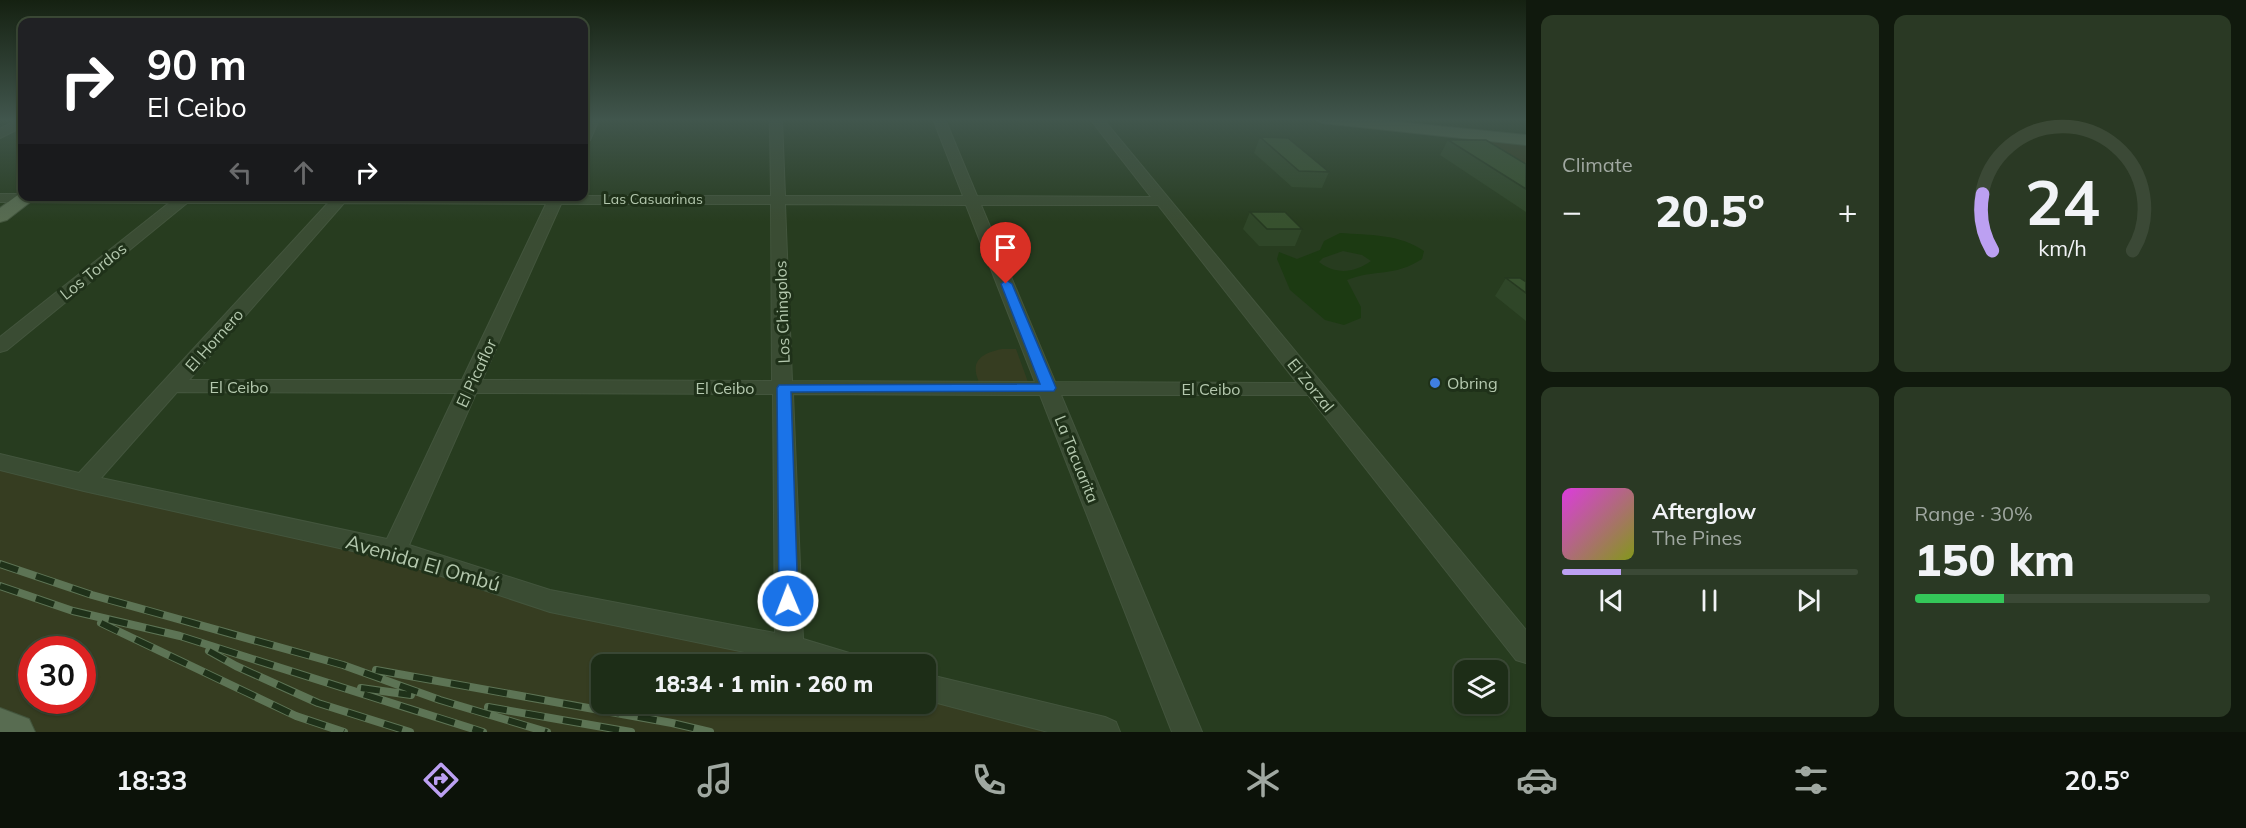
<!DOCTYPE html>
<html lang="en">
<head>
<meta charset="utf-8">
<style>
	:root { --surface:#1d2d17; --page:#2a3924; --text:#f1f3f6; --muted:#a0a8a1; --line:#3b4936; --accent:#bca0f2 }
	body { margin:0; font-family:Mulish,sans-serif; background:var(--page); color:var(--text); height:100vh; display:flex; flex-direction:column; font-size:22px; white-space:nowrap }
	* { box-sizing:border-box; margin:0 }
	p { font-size:20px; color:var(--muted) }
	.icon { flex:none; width:33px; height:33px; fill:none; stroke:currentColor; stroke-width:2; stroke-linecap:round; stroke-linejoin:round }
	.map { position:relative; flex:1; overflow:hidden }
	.sheet { display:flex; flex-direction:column; gap:15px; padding:15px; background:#10190d; width:720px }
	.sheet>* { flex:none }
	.hud { position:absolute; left:18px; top:18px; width:570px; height:183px; border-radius:12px; box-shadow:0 2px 4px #0004,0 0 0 2px var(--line); background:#202124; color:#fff; overflow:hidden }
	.fabs { position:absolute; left:1454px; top:660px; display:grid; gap:12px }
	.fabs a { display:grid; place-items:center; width:54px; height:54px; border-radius:12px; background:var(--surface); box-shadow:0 2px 4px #0004,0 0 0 2px var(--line); font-size:30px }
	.speed { position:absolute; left:18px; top:636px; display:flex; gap:12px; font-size:30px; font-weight:700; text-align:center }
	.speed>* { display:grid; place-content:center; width:78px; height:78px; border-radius:50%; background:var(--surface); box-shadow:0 2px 4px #0004,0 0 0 2px var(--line); line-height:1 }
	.speed .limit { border:9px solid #d22; background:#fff; color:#111 }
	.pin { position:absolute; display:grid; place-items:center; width:51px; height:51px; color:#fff; margin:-62px -26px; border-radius:50% 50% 50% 0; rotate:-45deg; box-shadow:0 0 6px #0007 }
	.pin .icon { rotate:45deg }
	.me { position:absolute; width:66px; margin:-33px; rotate:359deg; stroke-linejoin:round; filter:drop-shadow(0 0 4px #0008) }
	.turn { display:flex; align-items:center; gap:21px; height:126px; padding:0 30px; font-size:27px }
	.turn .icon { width:78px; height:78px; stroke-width:2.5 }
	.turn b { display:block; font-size:42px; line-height:51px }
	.lanes { display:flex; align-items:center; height:57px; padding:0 30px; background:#0003; justify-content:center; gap:30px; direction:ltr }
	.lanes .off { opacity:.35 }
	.big { font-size:45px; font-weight:800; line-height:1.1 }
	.sheet .card { flex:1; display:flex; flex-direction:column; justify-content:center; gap:9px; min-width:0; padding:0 21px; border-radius:12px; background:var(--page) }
	.sheet .dial { align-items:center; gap:0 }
	.dial svg { height:156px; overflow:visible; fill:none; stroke:var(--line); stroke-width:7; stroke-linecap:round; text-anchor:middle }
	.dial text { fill:var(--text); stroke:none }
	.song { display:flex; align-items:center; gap:18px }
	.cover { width:72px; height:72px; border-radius:9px; background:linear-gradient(135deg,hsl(300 70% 55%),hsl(70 70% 35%)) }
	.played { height:6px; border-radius:3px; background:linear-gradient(90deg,var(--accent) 20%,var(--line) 20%) }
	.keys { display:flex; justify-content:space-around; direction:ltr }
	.heat { display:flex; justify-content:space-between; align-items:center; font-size:33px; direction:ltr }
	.charge { height:9px; border-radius:4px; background:linear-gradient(90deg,#34c759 30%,var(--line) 0) }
	.sheet .tiles { flex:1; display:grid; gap:15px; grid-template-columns:repeat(2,1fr) }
	.trip { position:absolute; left:591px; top:654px; width:345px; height:60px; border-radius:12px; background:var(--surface); box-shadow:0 2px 4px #0004,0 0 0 2px var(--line); font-weight:800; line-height:60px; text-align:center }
	.tab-bar { display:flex; height:96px; justify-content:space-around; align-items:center; background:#0c1209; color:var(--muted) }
	.tab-bar .icon { width:42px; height:42px }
	.tab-bar .current { color:var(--accent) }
	.tab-bar b { font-size:27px; color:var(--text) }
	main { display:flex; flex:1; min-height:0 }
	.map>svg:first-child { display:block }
</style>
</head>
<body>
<main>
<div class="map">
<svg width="1526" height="732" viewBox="0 0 1526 732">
	<rect width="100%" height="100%" fill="#273c1f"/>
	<path fill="#363d21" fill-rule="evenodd" d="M1465 138 1526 144V175Z
		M1002 349H1016L1028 382H979C969 360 983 353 1002 349Z
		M0 462 394 550 550 601 789 648 846 664H602V704H926V687L1105 732H16L0 726ZM32 650H82V700H32Z"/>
	<path fill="#1c3a12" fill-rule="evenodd" d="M1340 233C1369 235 1400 234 1424 251L1422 259C1395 277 1374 269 1347 280L1361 307V318L1344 325 1325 320 1290 290 1277 259 1279 252 1297 259 1320 250 1324 241ZM1343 251 1362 255 1371 261C1354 273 1336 275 1319 262L1323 258Z"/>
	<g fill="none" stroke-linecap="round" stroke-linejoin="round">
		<defs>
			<path id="minor" d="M18 119H22V127L0 138V129Z
				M587 119H599L590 140 584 144V127Z
				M770 119H782L785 196H963L933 119H945L977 196 1151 197 1090 119H1103L1526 630V663L1516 660 1308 395H1061L1202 732H1172L1040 395 793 394 803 639 856 655 860 664H803L550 612 393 560 84 491 0 470V454L79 473 328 203H187L7 350 0 352V337L169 203 0 202V194H22V196H771ZM344 203 546 204 462 380H189ZM561 204H771L772 381 482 380ZM785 204 966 205 1035 382 792 381ZM981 205H1158L1297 383 1055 382ZM177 392 456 393 387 539 101 478ZM476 393 773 394 775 633 550 590 409 545Z
				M926 674 1105 717 1116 722 1120 732H1048L926 700Z"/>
			<path id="major" d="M1315 119H1369L1526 135V145L1322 123Z
				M22 192V196H38L7 220 0 222V208Z
				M0 708 29 719 35 732H0Z"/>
		</defs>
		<use href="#minor" stroke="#43553d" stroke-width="2"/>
		<use href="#major" stroke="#43553d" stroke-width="2"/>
		<use href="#minor" fill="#3a4c33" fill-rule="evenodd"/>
		<use href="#major" fill="#586c51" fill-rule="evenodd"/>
		<defs>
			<path id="rail" d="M0 564 92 595 343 665 440 700 547 732
				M0 586 73 611 180 636 483 732
				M101 623 296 716 344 732
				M209 651 236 666 318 703 410 732
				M376 670 672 723 710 732
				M361 688 411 695
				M488 707 631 732"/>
		</defs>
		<use href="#rail" stroke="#5d7455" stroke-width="8"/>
		<use href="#rail" stroke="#1f3119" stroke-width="6" stroke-dasharray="19" stroke-linecap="butt"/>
	</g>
	<path fill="#2f4628" d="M1260 137 1329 172 1322 188 1292 187 1254 153Z
		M1448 140 1526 164V212L1440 155Z
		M1250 212 1302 229 1295 246H1259L1243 229Z
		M1506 278 1526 282V321L1495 296Z"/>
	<path fill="#37512e" stroke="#263920" stroke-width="1.5" d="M1260 137 1288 138 1329 172 1299 171Z
		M1448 140H1486L1526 164V189Z
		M1250 212H1285L1302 229H1267Z
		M1506 278H1520L1526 282V293Z"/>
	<linearGradient id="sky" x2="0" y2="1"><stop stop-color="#152111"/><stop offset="0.54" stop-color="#41564d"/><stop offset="1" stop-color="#41564d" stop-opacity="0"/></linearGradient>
	<rect width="1526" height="222" fill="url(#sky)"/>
	<path fill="#1a73e8" stroke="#114b97" stroke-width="1.5" d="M1006 280 1012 284 1056 388 1054 391 791 392 798 601 795 606 788 609 782 606 779 601 777 388 779 385 1040 384 1001 284Z"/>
	<circle fill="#3f7fe0" stroke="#1f3119" stroke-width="2" cx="1435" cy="383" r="6"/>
	<g text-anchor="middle" stroke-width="6" stroke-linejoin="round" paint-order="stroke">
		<g font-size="14" fill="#b4c8ae" stroke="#1f3119">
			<text x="653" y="204">Las Casuarinas</text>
		</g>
		<g font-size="16" fill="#b4c8ae" stroke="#1f3119">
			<text transform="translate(93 271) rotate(-39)" y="6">Los Tordos</text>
			<text transform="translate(782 312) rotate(-92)" y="6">Los Chingolos</text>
			<text transform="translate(214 340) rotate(-48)" y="6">El Hornero</text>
			<text transform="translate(476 373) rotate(-65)" y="6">El Picaflor</text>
			<text transform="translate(1311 385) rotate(51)" y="6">El Zorzal</text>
			<text x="239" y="393">El Ceibo</text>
			<text x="725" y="394">El Ceibo</text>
			<text x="1211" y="395">El Ceibo</text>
			<text transform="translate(1077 459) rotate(68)" y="6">La Tacuarita</text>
		</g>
		<g font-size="16" fill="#b4c8ae" stroke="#1f3119" text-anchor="start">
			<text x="1447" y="389">Obring</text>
		</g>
		<g font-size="20" fill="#b4c8ae" stroke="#1f3119">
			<text transform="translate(423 563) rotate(16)" y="7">Avenida El Ombú</text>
		</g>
	</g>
</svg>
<div class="fabs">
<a><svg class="icon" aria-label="layers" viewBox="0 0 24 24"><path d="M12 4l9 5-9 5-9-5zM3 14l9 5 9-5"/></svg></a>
</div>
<div class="speed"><div class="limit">30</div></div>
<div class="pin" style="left:1006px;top:284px;background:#d93025"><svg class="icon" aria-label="arrive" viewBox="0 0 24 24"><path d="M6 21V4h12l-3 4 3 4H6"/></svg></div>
<svg class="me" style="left:788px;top:601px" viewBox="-20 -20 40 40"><circle r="17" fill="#1a73e8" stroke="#fff" stroke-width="3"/><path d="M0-11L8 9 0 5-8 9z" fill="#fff"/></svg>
<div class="trip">18:34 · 1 min · 260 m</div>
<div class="hud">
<div class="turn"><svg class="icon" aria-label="right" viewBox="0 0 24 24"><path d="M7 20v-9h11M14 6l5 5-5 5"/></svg><div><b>90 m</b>El Ceibo</div></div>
<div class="lanes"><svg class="icon off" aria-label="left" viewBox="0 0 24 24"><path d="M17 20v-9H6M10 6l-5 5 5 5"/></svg><svg class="icon off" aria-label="ahead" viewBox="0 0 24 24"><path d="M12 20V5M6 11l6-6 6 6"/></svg><svg class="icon" aria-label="right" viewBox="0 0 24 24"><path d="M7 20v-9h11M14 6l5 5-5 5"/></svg></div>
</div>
</div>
<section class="sheet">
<div class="tiles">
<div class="card"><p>Climate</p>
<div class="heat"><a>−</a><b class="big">20.5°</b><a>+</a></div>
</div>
<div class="card dial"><svg viewBox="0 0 100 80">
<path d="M14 69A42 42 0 1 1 86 69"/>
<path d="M14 69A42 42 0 0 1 9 40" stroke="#bca0f2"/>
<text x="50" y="56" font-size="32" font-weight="700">24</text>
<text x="50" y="72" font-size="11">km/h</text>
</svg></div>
<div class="card">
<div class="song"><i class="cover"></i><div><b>Afterglow</b><p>The Pines</p></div></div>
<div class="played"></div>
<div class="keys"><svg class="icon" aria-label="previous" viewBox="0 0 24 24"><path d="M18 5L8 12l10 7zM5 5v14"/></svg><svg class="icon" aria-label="pause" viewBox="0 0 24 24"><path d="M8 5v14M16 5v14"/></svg><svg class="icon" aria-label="next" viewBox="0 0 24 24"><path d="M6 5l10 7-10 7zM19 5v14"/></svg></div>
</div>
<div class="card"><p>Range · 30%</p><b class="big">150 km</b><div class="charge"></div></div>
</div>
</section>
</main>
<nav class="tab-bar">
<b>18:33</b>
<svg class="icon current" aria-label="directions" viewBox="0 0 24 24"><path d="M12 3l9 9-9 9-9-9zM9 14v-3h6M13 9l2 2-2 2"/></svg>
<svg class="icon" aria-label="music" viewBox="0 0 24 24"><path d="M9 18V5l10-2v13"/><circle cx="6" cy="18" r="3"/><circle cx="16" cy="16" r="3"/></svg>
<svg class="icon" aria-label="phone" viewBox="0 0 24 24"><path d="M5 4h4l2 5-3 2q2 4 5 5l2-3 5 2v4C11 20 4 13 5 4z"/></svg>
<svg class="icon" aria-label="climate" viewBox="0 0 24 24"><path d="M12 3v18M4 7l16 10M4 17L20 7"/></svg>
<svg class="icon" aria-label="car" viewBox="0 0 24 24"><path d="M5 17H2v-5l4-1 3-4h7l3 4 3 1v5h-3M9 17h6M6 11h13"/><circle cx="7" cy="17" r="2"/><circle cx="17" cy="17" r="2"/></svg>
<svg class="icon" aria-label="filters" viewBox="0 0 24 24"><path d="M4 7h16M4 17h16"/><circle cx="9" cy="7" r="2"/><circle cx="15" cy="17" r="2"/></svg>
<b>20.5°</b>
</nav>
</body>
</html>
